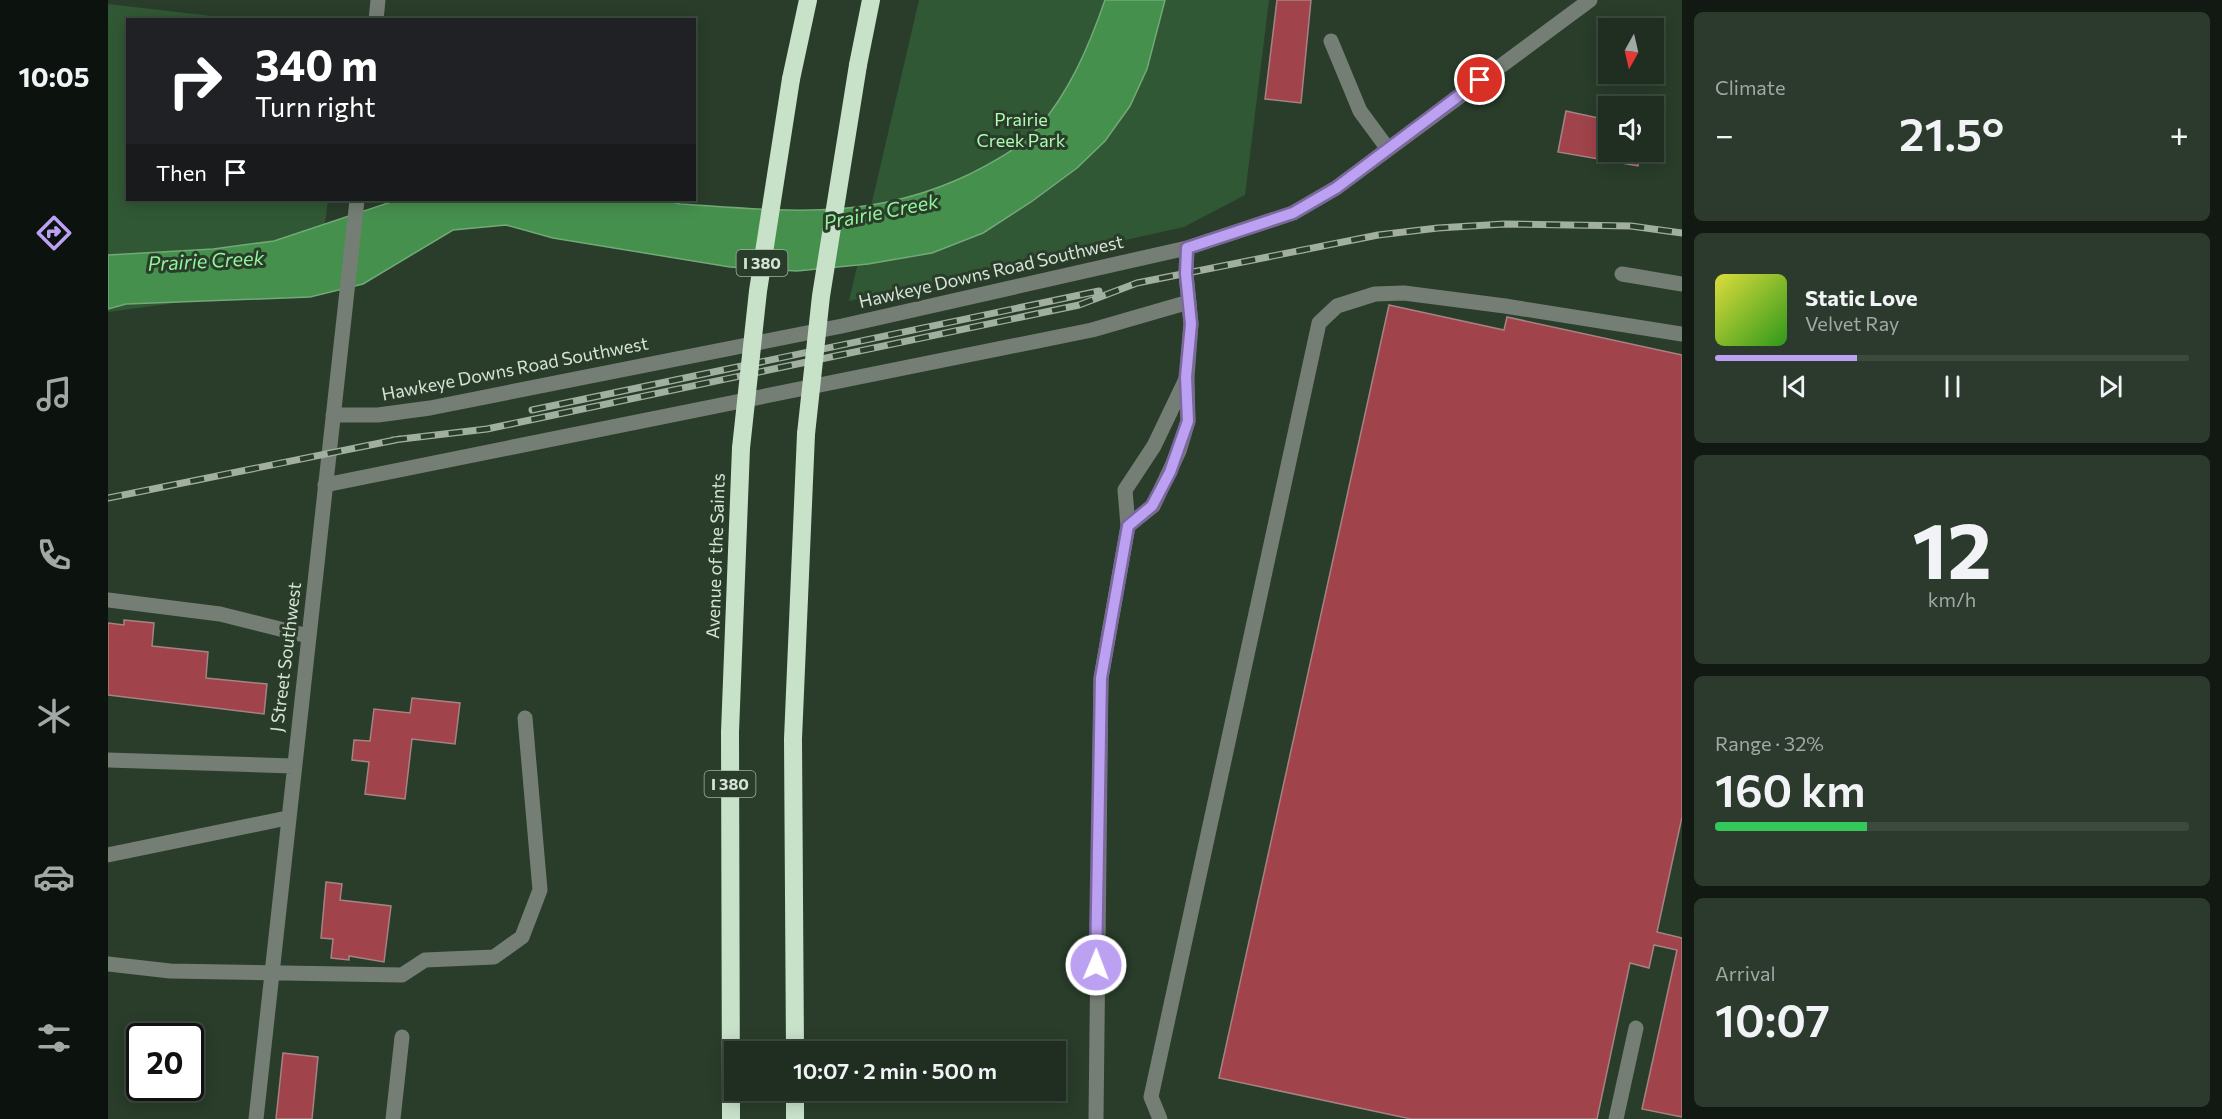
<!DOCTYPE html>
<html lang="en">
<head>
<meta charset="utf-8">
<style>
	:root { --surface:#1f2e20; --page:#2c3a2d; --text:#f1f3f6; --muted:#a1a8a5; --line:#3c4a3e; --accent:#bca0f2 }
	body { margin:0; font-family:Commissioner,sans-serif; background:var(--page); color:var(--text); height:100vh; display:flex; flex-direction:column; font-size:22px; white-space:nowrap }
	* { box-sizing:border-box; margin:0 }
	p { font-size:20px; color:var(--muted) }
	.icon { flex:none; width:33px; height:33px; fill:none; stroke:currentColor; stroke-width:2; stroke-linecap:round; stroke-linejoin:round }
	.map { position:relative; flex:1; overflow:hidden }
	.details { display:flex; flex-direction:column; gap:12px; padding:12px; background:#111912; width:540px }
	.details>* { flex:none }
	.banner { position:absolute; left:18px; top:18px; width:570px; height:183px; border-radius:0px; box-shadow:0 3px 15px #0003,0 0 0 2px var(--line); background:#202124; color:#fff; overflow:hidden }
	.needle { width:39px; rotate:188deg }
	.controls { position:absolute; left:1490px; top:18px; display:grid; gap:12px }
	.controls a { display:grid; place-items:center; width:66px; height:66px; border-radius:0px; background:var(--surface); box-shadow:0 3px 15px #0003,0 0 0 2px var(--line); font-size:30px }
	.speed { position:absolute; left:18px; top:1023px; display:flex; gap:12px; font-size:30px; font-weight:700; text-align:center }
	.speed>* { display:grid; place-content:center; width:78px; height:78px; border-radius:50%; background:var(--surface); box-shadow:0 3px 15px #0003,0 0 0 2px var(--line); line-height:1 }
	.speed .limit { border:3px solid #111; border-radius:9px; background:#fff; color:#111 }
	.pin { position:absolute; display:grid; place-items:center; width:51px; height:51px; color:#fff; margin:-26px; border:3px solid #fff; border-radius:50%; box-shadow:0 2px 6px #0007 }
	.me { position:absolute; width:66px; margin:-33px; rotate:1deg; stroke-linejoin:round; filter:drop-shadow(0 0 4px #0008) }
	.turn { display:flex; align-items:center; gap:21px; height:126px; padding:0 30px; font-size:27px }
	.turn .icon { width:78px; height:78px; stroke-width:2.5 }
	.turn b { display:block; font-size:42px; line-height:51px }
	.then { display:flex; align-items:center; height:57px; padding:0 30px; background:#0003; gap:12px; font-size:22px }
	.big { font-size:45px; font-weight:600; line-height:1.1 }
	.details .widget { flex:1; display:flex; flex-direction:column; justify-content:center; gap:9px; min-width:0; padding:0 21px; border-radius:9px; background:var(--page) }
	.details .dial { align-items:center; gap:0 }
	.dial b { font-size:78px; line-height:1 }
	.song { display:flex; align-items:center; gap:18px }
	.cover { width:72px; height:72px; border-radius:9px; background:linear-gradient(135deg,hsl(60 70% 55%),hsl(110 70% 35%)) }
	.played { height:6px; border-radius:3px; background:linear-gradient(90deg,var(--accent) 30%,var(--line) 30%) }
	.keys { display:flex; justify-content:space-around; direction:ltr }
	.heat { display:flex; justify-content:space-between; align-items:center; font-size:33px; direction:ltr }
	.charge { height:9px; border-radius:4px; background:linear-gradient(90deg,#34c759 32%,var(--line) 0) }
	.trip { position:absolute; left:616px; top:1041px; width:342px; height:60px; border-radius:0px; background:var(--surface); box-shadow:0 3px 15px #0003,0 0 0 2px var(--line); font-weight:600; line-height:60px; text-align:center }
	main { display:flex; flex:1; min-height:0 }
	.menu { display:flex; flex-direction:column; width:108px; justify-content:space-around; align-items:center; background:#0c120d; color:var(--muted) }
	.menu .icon { width:42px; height:42px }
	.menu .current { color:var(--accent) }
	.menu b { font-size:27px; color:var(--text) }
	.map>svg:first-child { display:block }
</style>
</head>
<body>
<main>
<nav class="menu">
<b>10:05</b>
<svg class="icon current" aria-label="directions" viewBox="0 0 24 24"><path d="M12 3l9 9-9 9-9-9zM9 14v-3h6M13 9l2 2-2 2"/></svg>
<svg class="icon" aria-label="music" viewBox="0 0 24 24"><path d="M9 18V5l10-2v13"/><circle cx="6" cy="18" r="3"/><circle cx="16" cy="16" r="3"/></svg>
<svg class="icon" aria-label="phone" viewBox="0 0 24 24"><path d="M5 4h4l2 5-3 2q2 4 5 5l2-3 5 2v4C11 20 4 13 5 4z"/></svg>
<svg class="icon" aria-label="climate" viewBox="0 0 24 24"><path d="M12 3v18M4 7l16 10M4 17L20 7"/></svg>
<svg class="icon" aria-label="car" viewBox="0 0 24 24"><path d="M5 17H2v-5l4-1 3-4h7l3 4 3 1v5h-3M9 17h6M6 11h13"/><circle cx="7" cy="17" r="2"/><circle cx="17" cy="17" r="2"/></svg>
<svg class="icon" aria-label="filters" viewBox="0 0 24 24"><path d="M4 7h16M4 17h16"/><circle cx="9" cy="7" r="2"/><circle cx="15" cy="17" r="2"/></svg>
</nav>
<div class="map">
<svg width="1574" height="1119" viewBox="0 0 1574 1119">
	<rect width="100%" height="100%" fill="#293d2a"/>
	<path fill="#315834" d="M811 0H1161L1137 195 1076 227 741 301Z
		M0 4 129 19 20 20V200H220L209 284 0 312Z"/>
	<path fill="#46904e" stroke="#72a977" stroke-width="1.5" d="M997 0H1057L1039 69 1022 106 997 141 969 168 923 202 875 233 824 253 760 264 689 271 622 267 445 238 398 225 345 230 255 284 202 297 18 304 0 309V255L105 249 166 241 289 200H557L572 204C679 211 762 222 862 174 885 162 912 148 930 128 962 91 981 46 997 0Z"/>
	<path fill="#a0434a" stroke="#a58383" stroke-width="1.5" d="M1169 0H1203L1193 103 1157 99Z
		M1458 111 1500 120V152H1533L1530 166 1450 152Z
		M1281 305 1396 330 1399 317 1574 355V817L1549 932 1574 938V1117L1534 1109 1569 950 1546 945 1541 968 1522 963 1489 1119H1303L1111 1078Z
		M16 620 46 623 44 646 100 652 98 678 159 684 156 714 0 695V623L16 625Z
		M304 698 352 703 347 744 304 739 297 799 257 794 261 762 244 760 246 740 262 741 266 709 302 713Z
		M218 882 234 884 232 900 283 906 276 962 241 956V960L223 958 225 939 213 938Z
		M175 1053 210 1057 204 1119H168Z"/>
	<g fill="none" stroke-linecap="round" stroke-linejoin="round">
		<path stroke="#757e75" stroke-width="15" d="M268 20 270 0
			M1223 41 1252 111 1280 149
			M1514 274 1574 284
			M1079 377 1083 324 1078 274 1079 248
			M225 415H270L322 408 734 326 1079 248 1185 213 1228 188 1482 0
			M217 485 984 330 1081 302
			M0 600 112 614 200 636
			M0 760 185 766
			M0 855 179 818
			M0 964 62 971 294 975 317 960 386 957 414 937 432 890 417 718
			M148 1119 249 200
			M285 1119 294 1037
			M988 1119 993 678 1020 526 1017 490 1046 446 1079 377 1080 421 1071 451 1045 506 1020 526
			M1052 1119 1043 1097 1211 323 1229 306 1267 294 1296 293 1397 306 1574 334
			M1508 1119 1528 1028"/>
		<path stroke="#c8e1c9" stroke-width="18" d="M750 65 763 0
			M683 79 700 0
			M687 1052 685 739 698 434
			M687 1090V1119
			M623 1119 622 732 633 448"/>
		<defs>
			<path id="rail" d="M424 410 991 291
				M285 440 379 429 971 305 1029 283 1270 235 1330 228 1396 224 1523 226 1574 233
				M0 498 292 439"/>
		</defs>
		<use href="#rail" stroke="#a1afa1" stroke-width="7"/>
		<use href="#rail" stroke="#293d2a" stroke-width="4.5" stroke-dasharray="14" stroke-linecap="butt"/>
		<path stroke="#c8e1c9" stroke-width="18" d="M698 434 713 296 750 65
			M633 448 650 291 683 79"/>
	</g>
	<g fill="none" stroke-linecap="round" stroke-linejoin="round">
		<defs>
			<path id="route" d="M988 965 993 678 1020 526 1044 506 1062 472 1080 421 1078 377 1083 324 1078 274 1079 248 1185 213 1228 188 1372 80"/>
		</defs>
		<use href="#route" stroke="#7a689d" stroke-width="15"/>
		<use href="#route" stroke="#bca0f2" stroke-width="10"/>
	</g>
	<g text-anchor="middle" stroke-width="6" stroke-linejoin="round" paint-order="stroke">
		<g fill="#293d2a" stroke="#a3b1a3" stroke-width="1.5">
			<rect x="628.5" y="250" width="51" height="26" rx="4.5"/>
			<rect x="596.5" y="771" width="51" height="26" rx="4.5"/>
		</g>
		<g font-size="16" font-weight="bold" fill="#d7e3d7">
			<text x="654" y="269">I 380</text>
			<text x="622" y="790">I 380</text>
		</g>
		<g font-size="18" fill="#affbb3" stroke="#293d2a">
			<text x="913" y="126">Prairie<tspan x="913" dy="21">Creek Park</tspan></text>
		</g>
		<g font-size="18" fill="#d7e3d7" stroke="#293d2a">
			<text transform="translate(883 272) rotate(-13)" y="6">Hawkeye Downs Road Southwest</text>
			<text transform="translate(407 369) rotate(-11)" y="6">Hawkeye Downs Road Southwest</text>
			<text transform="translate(608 556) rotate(-88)" y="6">Avenue of the Saints</text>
			<text transform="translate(178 657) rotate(-83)" y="6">J Street Southwest</text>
		</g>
		<g font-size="20" font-style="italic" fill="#93f49a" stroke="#293d2a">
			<text transform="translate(773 212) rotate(-11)" y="7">Prairie Creek</text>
			<text transform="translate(98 261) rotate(-3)" y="7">Prairie Creek</text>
		</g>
	</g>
</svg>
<div class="controls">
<a><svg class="needle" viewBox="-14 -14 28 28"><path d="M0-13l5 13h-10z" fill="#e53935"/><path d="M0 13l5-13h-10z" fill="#a1a8a5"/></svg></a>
<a><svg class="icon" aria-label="sound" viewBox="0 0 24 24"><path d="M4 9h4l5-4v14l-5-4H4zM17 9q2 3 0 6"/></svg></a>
</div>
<div class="speed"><div class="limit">20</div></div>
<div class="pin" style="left:1372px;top:80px;background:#d93025"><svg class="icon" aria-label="arrive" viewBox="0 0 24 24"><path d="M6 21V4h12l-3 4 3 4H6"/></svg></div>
<svg class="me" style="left:988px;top:965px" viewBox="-20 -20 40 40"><circle r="17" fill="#bca0f2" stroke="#fff" stroke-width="3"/><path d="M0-11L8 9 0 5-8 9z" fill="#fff"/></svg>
<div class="trip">10:07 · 2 min · 500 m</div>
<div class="banner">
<div class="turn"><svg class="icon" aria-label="right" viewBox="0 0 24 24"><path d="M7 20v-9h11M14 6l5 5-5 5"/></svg><div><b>340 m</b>Turn right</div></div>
<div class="then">Then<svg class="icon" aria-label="arrive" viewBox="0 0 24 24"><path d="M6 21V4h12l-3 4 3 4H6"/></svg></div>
</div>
</div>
<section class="details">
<div class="widget"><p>Climate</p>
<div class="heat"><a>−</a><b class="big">21.5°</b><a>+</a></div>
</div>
<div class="widget">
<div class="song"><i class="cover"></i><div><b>Static Love</b><p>Velvet Ray</p></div></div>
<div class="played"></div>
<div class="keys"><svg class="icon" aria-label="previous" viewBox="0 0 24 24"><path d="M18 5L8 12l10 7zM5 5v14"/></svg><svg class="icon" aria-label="pause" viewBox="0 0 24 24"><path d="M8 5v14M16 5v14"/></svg><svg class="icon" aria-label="next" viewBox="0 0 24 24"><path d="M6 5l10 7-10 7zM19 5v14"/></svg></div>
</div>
<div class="widget dial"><b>12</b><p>km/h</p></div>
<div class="widget"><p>Range · 32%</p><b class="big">160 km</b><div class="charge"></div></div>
<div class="widget"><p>Arrival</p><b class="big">10:07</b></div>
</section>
</main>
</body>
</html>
